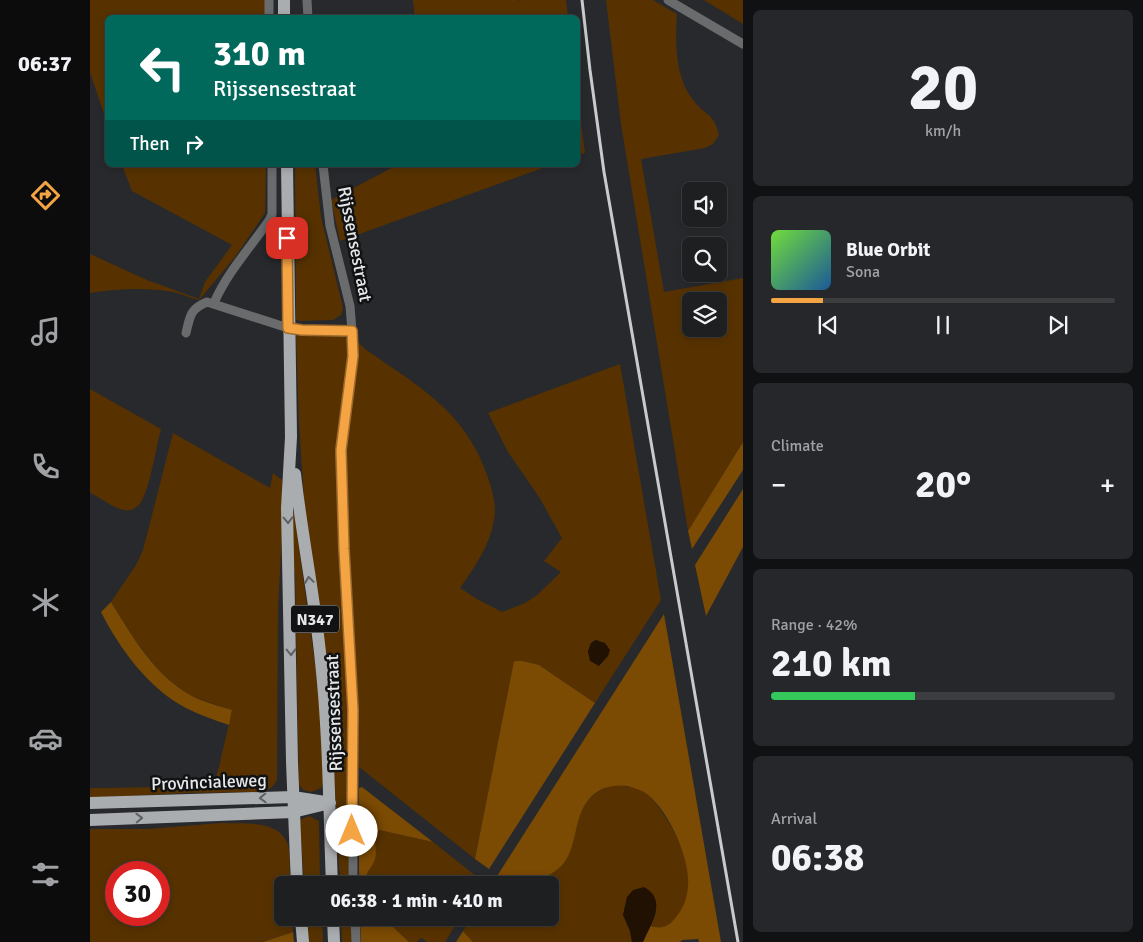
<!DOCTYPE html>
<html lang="en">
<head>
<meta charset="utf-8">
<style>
	:root { --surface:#1d1f21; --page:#25272a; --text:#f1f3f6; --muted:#a0a2a5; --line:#3b3d3f; --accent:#f4a443 }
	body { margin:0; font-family:Signika,sans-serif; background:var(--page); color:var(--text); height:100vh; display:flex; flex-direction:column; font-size:19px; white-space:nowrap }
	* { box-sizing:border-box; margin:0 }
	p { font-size:16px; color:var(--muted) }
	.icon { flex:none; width:28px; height:28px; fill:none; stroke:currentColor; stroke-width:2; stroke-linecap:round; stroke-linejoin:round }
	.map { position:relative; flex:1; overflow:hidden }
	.details { display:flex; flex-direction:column; gap:10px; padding:10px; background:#101112; width:400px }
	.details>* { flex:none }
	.top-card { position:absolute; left:15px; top:15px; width:475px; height:152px; border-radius:8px; box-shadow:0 2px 8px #0003,0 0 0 1px var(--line); background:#00695c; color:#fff; overflow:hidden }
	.fabs { position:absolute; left:592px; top:182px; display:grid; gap:10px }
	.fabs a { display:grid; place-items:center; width:45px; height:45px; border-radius:8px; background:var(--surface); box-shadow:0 2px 8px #0003,0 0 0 1px var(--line); font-size:25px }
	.speed { position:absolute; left:15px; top:861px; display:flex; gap:10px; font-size:25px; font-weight:700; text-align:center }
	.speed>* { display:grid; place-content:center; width:65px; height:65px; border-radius:50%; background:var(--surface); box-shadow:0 2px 8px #0003,0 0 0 1px var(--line); line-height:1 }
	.speed .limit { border:8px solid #d22; background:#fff; color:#111 }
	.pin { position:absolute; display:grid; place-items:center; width:42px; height:42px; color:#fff; margin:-21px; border-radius:10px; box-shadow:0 2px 8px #0006 }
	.me { position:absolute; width:55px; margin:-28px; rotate:0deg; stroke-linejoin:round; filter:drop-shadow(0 0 4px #0008) }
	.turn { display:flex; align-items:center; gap:18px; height:105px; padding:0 25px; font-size:22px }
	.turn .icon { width:65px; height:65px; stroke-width:2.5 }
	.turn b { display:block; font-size:35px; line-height:42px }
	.then { display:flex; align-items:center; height:48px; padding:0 25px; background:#0003; gap:10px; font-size:19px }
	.big { font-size:38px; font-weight:800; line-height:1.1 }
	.details .card { flex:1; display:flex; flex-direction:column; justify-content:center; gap:8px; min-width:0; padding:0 18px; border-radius:8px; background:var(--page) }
	.details .dial { align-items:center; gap:0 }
	.dial b { font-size:65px; line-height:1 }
	.song { display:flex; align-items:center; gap:15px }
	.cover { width:60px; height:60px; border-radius:8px; background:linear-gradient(135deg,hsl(100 70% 55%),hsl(210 70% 35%)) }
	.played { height:5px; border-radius:2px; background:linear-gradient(90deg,var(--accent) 15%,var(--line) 15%) }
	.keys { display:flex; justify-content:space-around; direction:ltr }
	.heat { display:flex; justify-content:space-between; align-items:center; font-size:28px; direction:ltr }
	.charge { height:8px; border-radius:4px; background:linear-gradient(90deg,#34c759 42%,var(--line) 0) }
	.trip { position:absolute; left:184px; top:876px; width:285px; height:50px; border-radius:8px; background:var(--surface); box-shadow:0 2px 8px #0003,0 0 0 1px var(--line); font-weight:800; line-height:50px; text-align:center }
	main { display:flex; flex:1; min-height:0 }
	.tabs { display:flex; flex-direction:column; width:90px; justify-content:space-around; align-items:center; background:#0c0c0d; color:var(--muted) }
	.tabs .icon { width:35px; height:35px }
	.tabs .active { color:var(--accent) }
	.tabs b { font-size:22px; color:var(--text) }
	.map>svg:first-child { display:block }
</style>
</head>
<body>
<main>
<nav class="tabs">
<b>06:37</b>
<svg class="icon active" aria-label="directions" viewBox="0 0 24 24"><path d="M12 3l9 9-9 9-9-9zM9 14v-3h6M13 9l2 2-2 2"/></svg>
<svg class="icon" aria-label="music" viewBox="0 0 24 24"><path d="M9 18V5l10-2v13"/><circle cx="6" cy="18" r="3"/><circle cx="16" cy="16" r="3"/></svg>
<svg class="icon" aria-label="phone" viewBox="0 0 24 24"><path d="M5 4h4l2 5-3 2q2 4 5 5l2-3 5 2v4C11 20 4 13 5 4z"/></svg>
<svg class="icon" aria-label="climate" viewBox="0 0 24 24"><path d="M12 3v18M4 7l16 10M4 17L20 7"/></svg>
<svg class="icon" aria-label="car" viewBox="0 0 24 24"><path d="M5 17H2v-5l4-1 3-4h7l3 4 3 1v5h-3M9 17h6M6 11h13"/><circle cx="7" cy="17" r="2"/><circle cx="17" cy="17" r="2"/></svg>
<svg class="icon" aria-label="filters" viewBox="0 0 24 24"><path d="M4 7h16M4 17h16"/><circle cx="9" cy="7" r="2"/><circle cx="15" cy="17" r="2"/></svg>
</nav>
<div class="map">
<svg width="653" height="942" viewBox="0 0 653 942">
	<rect width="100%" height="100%" fill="#27292c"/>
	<path fill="#573200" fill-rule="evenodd" d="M0 0H175L176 17 18 18 17 123 0 72Z
		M323 0H428L430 1 431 0H476L478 17H325Z
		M516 0H563L587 14C585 43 585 78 604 101 616 117 623 111 629 135L623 144 615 148 551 159 574 292 653 278V442L598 531 531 124ZM601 301H629V329H601Z
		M614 0H653V24Z
		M488 99 495 153 488 155Z
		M32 165H176L175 213 145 257 109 300C100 298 92 294 83 292 55 287 27 289 0 293V254L57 280 109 299 115 282 142 245 42 191Z
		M205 165H225L231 217 253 308 251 315 243 320 209 321 206 319Z
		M307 165H461L250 241 241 200Z
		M247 332 252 334 258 341C258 381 248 421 247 462 245 561 257 661 260 760 260 802 258 843 259 885H250L241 716 214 499 209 423 206 336 242 335Z
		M268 342 275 349C328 386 375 411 397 475 402 489 407 505 404 520 400 545 385 567 370 588L387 599 412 612 435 603 446 596 471 572 454 561 472 538 449 497 418 452 398 413 530 364 571 600 505 703 449 665 424 662 385 859 269 767V730L256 468 258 437ZM506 640 519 648V653L501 661 498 651 503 641Z
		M0 389 71 429C66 447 60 488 51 502 48 507 41 512 35 510 22 508 12 498 0 493Z
		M83 433 180 488 183 473 192 480 193 516 188 607 187 780C183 788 178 790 170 792L95 793 0 798V788L92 787 122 785 126 779 142 711C129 705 115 702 102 696 66 676 42 636 21 602L46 565 53 550Z
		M204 512 231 707 233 783 231 788 221 792 214 790 209 785 205 574 203 571 202 514Z
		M524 785C533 786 542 786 550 790 561 795 567 805 574 815 593 843 611 887 587 917 579 927 571 929 560 926L566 913 537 897 533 915 540 931 542 942H383L373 931 381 918H460V885H402L404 881H429L479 853C490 821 486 796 524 785Z
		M219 816 229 821 230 885H214L210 820Z
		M131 823C153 824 190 819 198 845 201 857 199 873 200 885H192V918H202L203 932 173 942H0V829H58ZM26 872H69V915H26Z
		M289 830 343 842 392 881 390 885H282L276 878C278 870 284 863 285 854 287 845 283 838 289 830Z
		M217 918H232L233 942H218Z
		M251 918H261L262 942H252Z
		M302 918H370L355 942H337L331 938 327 942H319L303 927Z"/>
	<path fill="#7b4a03" d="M653 442V470L602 549 598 531Z
		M653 489V547L616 616 605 565Z
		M21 602C42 636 65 676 102 696 114 702 129 706 142 710L139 725C124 720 110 715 96 708 58 688 30 649 11 612Z
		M574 614 631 942H609L608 939 592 940 590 942H553L560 926C571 929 579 927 586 917 595 907 599 892 598 878 597 853 578 811 558 795 552 790 544 788 537 786 526 785 516 786 507 792 478 811 493 854 464 872 446 884 424 881 404 881Z
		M424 661H432L449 665 505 703 399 869 385 859Z
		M272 787 343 842 289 830C282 839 288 849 285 859 283 866 277 871 276 878L282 885H269V788Z
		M270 918H302L303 927 319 942H271Z
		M373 931 383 942H366Z
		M203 932 204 942H173Z"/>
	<path fill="#211102" d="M506 640 515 643 520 650 518 656 509 666 500 661 498 651 501 643Z
		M554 887C578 900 561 924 553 942H542L540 931 533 915 537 897 543 890Z"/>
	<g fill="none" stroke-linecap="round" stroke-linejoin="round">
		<path stroke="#6a6b6d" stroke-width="9" d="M179 0V18
			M217 0 218 18
			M578 0 653 44
			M233 165 240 226 260 306 262 331 263 356 251 450 254 549 263 711V885
			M124 303C138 271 161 247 180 219L182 214V165
			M96 333C100 316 100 309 117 302L198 328 212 330 262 331
			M265 918 266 942"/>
		<path stroke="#aaadb0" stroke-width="12" d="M194 0V18
			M197 165 201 437 197 508 202 762 207 885
			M205 474C212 537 225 599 231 662 239 736 239 810 242 885
			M0 803 203 797 235 802
			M0 820 203 812 240 803
			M211 918 213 942
			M243 918 244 942"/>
		<path stroke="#c8cacc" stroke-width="3" d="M492 0 500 70 514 172 648 942"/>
	</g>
	<defs><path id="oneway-chevron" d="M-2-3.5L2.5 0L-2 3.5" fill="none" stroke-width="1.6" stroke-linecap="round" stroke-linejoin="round" transform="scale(1.25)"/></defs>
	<g stroke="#5e6062">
		<use href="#oneway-chevron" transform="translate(198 520) rotate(89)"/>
		<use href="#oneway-chevron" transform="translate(219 580) rotate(-98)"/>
		<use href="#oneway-chevron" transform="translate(201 652) rotate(89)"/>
		<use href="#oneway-chevron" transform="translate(173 798) rotate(178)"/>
		<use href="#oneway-chevron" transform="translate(49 818) rotate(-2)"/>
	</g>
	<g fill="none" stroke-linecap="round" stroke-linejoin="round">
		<defs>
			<path id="route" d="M197 238 198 328 212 330 262 331 263 356 251 450 254 549 263 710 262 831"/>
		</defs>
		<use href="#route" stroke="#9f6b2c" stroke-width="12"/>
		<use href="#route" stroke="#f4a443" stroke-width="9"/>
	</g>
	<g text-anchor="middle" stroke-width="5" stroke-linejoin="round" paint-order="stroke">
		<rect fill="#111213" stroke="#a6a8aa" stroke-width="1" x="201" y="605.5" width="48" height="27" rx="4"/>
		<g font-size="16" font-weight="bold" fill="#e6e8ea">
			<text x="225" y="625">N347</text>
		</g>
		<g font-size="18" fill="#e6e8ea" stroke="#111213">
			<text transform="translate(265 244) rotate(79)" y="6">Rijssensestraat</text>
			<text transform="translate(244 713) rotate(-92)" y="6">Rijssensestraat</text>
			<text transform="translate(119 782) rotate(-2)" y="6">Provincialeweg</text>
		</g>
	</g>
</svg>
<div class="fabs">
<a><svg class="icon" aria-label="sound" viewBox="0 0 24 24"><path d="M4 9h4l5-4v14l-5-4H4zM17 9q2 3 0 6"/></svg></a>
<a><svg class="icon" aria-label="search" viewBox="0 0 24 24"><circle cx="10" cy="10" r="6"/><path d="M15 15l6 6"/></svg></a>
<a><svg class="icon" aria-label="layers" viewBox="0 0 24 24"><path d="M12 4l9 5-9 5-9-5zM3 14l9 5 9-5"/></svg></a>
</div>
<div class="speed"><div class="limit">30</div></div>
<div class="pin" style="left:197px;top:238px;background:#d93025"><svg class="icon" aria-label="arrive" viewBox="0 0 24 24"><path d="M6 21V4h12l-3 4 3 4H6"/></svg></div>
<svg class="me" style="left:262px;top:831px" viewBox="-20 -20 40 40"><circle r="19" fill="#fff"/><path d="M0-13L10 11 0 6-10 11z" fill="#f4a443"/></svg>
<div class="trip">06:38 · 1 min · 410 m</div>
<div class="top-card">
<div class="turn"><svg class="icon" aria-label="left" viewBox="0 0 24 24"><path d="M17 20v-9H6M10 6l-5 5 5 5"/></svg><div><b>310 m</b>Rijssensestraat</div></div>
<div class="then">Then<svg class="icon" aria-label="right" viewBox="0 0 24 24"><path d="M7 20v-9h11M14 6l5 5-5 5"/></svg></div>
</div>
</div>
<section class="details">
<div class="card dial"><b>20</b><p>km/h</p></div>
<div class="card">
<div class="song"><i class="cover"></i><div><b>Blue Orbit</b><p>Sona</p></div></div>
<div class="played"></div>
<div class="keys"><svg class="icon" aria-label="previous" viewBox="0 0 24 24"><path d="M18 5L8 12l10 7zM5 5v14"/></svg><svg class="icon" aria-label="pause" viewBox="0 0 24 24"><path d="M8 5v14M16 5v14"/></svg><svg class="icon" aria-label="next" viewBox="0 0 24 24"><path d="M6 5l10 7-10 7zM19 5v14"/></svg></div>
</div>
<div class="card"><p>Climate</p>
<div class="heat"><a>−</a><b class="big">20°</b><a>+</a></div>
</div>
<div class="card"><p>Range · 42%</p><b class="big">210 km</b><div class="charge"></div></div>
<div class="card"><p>Arrival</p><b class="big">06:38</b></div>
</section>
</main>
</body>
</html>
